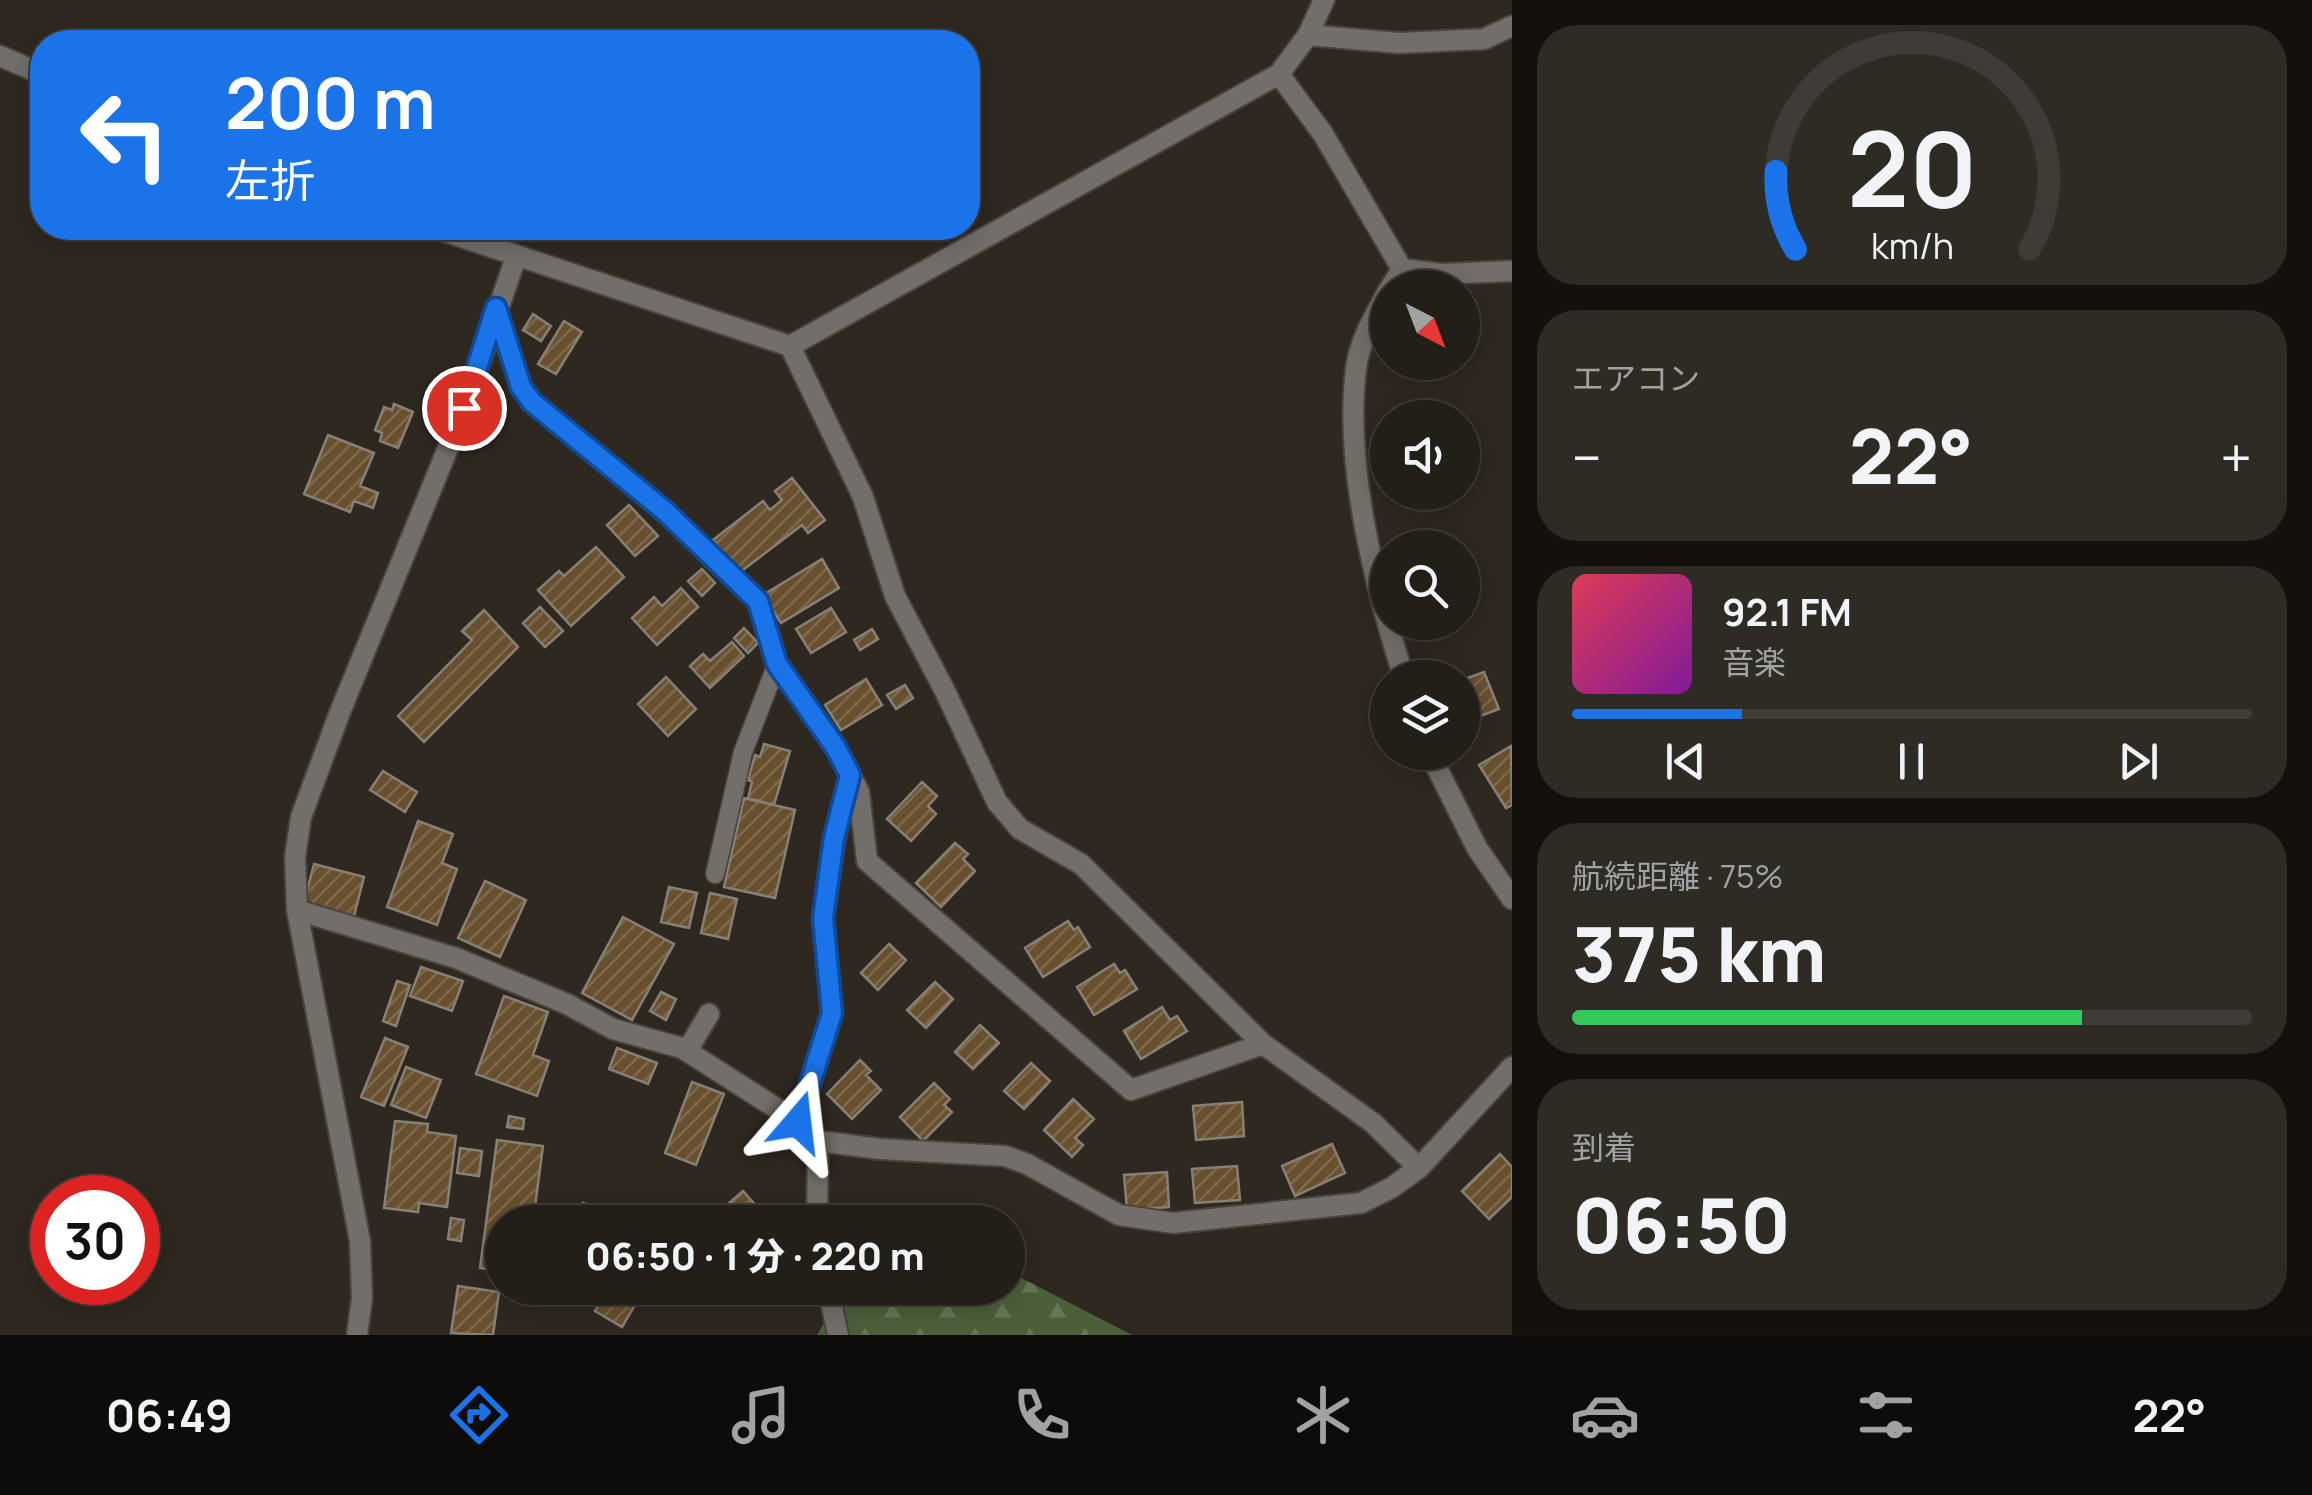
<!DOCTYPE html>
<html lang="ja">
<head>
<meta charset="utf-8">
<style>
	:root { --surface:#221e18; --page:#2e2b25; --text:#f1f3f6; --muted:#a2a2a2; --line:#3f3c37; --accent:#1a73e8 }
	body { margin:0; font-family:Manrope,"Noto Sans JP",sans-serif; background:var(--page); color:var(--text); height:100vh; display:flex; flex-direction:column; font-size:38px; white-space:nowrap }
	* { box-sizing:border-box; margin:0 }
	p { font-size:32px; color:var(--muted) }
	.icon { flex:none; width:55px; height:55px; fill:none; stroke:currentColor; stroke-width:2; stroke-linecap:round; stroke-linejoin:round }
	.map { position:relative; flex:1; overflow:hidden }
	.details { display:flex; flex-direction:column; gap:25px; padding:25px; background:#13100d; width:800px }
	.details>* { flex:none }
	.banner { position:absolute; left:30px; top:30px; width:950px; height:210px; border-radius:40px; box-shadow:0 5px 25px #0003,0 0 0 2px var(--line); background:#1a73e8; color:#fff; overflow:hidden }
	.needle { width:65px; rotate:138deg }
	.buttons { position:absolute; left:1370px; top:270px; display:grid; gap:20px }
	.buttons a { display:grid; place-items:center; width:110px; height:110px; border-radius:50%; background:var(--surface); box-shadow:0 5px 25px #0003,0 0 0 2px var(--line); font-size:50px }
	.speed { position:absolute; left:30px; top:1175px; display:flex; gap:20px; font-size:50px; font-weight:700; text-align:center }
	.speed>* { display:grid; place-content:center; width:130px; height:130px; border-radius:50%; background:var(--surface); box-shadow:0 5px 25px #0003,0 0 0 2px var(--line); line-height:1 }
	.speed .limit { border:15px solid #d22; background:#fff; color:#111 }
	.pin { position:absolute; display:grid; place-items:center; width:85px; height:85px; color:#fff; margin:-42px; border:5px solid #fff; border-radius:50%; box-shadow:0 2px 10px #0007 }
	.me { position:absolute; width:110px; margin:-55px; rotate:17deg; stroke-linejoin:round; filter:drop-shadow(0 0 8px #0008) }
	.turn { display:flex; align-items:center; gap:35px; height:210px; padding:0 30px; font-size:45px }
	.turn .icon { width:130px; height:130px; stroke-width:2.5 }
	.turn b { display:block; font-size:70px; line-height:85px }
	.big { font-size:75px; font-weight:800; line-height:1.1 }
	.details .card { flex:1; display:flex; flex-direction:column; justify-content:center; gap:15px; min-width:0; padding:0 35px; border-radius:40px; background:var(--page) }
	.details .dial { align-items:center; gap:0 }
	.dial svg { height:260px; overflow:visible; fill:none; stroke:var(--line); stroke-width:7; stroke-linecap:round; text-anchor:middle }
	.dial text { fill:var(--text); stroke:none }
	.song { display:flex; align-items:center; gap:30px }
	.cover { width:120px; height:120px; border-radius:15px; background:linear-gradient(135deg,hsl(350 70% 55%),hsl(290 70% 35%)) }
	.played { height:10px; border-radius:5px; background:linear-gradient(90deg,var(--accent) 25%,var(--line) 25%) }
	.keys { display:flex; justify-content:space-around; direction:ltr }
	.heat { display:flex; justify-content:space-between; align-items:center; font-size:55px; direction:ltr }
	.charge { height:15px; border-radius:8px; background:linear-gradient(90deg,#34c759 75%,var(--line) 0) }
	.trip { position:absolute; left:485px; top:1205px; width:540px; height:100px; border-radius:50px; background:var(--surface); box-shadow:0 5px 25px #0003,0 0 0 2px var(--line); font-weight:800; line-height:100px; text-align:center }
	.tab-bar { display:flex; height:160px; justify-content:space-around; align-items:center; background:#0e0c0a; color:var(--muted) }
	.tab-bar .icon { width:70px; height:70px }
	.tab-bar .active { color:var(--accent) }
	.tab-bar b { font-size:45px; color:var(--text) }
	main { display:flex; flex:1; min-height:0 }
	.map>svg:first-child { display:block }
</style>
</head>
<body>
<main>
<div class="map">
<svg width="1512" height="1335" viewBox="0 0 1512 1335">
	<defs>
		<pattern id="forest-firs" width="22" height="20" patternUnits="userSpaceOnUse" patternTransform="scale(2.5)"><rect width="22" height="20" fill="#4c5f3b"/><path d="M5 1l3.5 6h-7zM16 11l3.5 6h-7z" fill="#667657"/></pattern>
		<pattern id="building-hatch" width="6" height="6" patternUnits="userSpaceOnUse" patternTransform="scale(2.5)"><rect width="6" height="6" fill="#68502e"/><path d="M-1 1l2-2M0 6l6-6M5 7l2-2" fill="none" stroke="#7e694c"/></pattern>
	</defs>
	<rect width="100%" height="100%" fill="#2e2820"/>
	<path fill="url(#forest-firs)" d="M1008 1271 1132 1335H817L844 1288H1008Z"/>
	<path fill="url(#building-hatch)" stroke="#878076" stroke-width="2.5" d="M533 314 551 326 541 341 523 330Z
		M564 321 582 332 556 374 538 364Z
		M394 404 413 412 398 448 380 441 382 433 375 430 384 407 392 410Z
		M328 435 374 453 360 486 378 493 373 508 354 501 350 512 304 494Z
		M792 478 825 520 808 533 802 525 739 573 713 540 763 501 770 510 782 500 775 491Z
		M629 505 658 536 635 556 607 525Z
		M596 547 624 577 571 626 538 590 559 571 564 576Z
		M822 559 839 588 781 623 763 595Z
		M702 569 715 583 702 596 688 581Z
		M681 588 698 607 657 645 632 618 654 597 662 606Z
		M540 607 563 631 545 647 523 623Z
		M831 608 846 632 811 653 796 629Z
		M484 610 518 647 424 742 398 716 472 640 462 631Z
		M744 628 758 643 748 653 734 638Z
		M872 629 878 639 860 650 854 640Z
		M732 642 744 656 710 688 690 666 703 654 710 661Z
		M1484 672 1499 709 1462 723V680Z
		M666 677 696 709 668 736 638 704Z
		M866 679 882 705 841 730 825 705Z
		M905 685 913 698 896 709 887 695Z
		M764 744 790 751 774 805 748 798 752 782 748 780 755 755 760 757Z
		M1511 746 1512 805 1506 808 1479 765Z
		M383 771 417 792 405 812 370 790Z
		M922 782 937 796 928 806 936 814 911 841 887 819Z
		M744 798 795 810 775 898 724 887Z
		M418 821 453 834 442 863 457 869 437 925 387 907Z
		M955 843 968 854 963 859 975 871 941 907 916 883Z
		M314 864 364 877 354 916 304 903Z
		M485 881 526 900 500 957 458 938Z
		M669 887 697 893 689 928 661 922Z
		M710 893 737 899 728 939 701 933Z
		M623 917 674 944 632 1020 582 993Z
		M1068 921 1074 930 1078 927 1090 947 1043 977 1025 948Z
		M889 944 906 960 878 990 861 973Z
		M1114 964 1120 973 1125 970 1137 989 1094 1015 1077 987Z
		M421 967 463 981 452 1011 410 996Z
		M397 981 410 985 396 1026 383 1021Z
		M935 982 953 999 926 1028 907 1010Z
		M661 992 676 999 666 1020 650 1011Z
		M504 996 548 1012 533 1055 549 1061 537 1096 476 1074Z
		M1162 1007 1170 1020 1177 1016 1187 1031 1141 1059 1124 1031Z
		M980 1025 999 1043 973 1069 955 1052Z
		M385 1038 408 1047 384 1106 361 1097Z
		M617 1048 657 1063 648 1084 609 1069Z
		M860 1060 871 1071 866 1075 881 1090 852 1119 827 1094Z
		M1031 1063 1050 1081 1024 1109 1004 1091Z
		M406 1067 441 1080 426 1118 391 1105Z
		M692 1082 724 1094 696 1165 665 1153Z
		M934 1083 950 1099 944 1105 952 1112 923 1141 900 1117Z
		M1073 1099 1094 1119 1075 1138 1083 1145 1072 1157 1044 1130Z
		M1242 1102 1244 1136 1196 1140 1193 1106Z
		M509 1116 524 1119 523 1129 507 1127Z
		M395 1121 428 1124 427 1132 456 1136 447 1207 419 1203 418 1212 384 1208Z
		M497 1140 543 1146 533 1222H502V1271L480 1268Z
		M1332 1144 1345 1173 1295 1196 1282 1166Z
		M460 1148 482 1151 479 1176 457 1173Z
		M1500 1154 1512 1167V1197L1489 1219 1462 1191Z
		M1237 1166 1240 1200 1195 1203 1192 1169Z
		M1167 1172 1169 1207 1127 1210 1124 1175Z
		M743 1191 759 1209 744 1222H707Z
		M583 1203 607 1211 603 1222H576Z
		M451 1218 464 1220 461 1241 448 1239Z
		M458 1286 499 1292 493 1335 451 1333Z
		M608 1288H645L622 1327 595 1311Z"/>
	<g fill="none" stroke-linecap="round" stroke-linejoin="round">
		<defs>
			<path id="lane" d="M715 874 743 752 777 664"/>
			<path id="street" d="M1308 35 1399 43 1484 39 1512 26
				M0 56 42 74
				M1279 74 1323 134 1402 269 1390 288
				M434 228 790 346 1279 74 1308 35 1324 0
				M1402 269 1442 274 1512 271
				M1388 291C1375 315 1359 342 1356 369 1344 464 1375 587 1404 678
				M496 308 521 387 532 402 666 513 758 601 777 664 836 748 859 792 867 861 1131 1090 1263 1044
				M790 346 863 497 895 596 945 691 997 802 1020 829 1081 864 1263 1044 1373 1123 1419 1168 1512 1067
				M1429 752 1477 848 1512 899
				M297 910 456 958 567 1004 613 1029 682 1048 798 1122 818 1141 880 1149 1005 1156 1027 1164 1119 1215 1173 1223 1361 1203 1391 1188 1419 1168
				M687 1051 709 1014
				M798 1122 832 1013 823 918 835 838 850 775
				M817 1222 818 1141
				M828 1288 838 1335
				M357 1335 362 1298 360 1241 297 910 295 857 301 817 340 712 464 409 516 257"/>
		</defs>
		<use href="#lane" stroke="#48433b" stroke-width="21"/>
		<use href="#street" stroke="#48433b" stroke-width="24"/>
		<use href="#lane" stroke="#726e6a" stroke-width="18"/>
		<use href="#street" stroke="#726e6a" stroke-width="20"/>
	</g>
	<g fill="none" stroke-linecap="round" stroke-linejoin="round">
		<defs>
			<path id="route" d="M464 408 496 308 521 387 532 402 666 512 758 601 777 664 836 748 850 775 834 838 823 918 832 1013 798 1122"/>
		</defs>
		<use href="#route" stroke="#114b97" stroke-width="25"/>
		<use href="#route" stroke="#1a73e8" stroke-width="18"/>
	</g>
</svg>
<div class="buttons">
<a><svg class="needle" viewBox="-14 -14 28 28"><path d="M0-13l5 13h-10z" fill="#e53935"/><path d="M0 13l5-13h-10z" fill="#a2a2a2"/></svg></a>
<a><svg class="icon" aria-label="sound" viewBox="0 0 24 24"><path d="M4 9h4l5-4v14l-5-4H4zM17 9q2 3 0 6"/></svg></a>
<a><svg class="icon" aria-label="search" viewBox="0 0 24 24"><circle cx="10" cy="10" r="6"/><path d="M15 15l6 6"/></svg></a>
<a><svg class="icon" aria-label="layers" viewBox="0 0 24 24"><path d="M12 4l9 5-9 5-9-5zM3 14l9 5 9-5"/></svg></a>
</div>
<div class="speed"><div class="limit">30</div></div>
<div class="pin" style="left:464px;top:408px;background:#d93025"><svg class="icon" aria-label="arrive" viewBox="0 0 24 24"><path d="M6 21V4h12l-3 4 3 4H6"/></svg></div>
<svg class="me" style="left:798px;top:1122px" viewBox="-20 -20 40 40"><path d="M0-17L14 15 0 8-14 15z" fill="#1a73e8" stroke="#fff" stroke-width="4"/></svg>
<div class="trip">06:50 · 1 分 · 220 m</div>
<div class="banner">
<div class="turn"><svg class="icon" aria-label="left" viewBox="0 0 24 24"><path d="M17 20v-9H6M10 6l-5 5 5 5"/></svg><div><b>200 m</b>左折</div></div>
</div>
</div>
<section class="details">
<div class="card dial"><svg viewBox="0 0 100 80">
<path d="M14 69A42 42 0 1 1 86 69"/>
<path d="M14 69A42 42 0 0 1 8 45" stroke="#1a73e8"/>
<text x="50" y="56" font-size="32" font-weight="700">20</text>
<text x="50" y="72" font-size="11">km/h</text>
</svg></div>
<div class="card"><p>エアコン</p>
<div class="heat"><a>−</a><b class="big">22°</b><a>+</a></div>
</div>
<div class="card">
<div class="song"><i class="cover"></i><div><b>92.1 FM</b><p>音楽</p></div></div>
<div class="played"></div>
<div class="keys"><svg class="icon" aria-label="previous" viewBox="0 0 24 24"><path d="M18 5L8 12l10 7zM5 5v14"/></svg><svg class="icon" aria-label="pause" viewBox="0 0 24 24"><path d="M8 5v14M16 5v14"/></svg><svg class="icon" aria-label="next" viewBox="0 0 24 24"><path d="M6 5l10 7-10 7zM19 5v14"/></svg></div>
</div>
<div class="card"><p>航続距離 · 75%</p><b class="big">375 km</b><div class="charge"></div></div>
<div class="card"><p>到着</p><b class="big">06:50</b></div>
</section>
</main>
<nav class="tab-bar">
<b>06:49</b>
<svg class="icon active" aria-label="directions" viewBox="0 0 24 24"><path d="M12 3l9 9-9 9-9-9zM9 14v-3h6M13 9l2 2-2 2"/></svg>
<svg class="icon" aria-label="music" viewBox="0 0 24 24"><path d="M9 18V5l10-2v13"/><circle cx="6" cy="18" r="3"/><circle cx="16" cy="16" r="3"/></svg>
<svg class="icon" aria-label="phone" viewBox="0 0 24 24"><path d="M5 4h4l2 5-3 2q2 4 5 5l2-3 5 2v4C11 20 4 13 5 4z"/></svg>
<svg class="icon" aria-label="climate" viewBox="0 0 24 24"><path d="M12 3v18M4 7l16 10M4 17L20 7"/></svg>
<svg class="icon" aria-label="car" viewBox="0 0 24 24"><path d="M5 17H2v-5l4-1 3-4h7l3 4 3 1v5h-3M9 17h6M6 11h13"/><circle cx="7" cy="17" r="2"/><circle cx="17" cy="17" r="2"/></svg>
<svg class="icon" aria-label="filters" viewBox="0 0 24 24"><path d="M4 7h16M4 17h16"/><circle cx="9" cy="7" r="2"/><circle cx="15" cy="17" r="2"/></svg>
<b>22°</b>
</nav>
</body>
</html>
